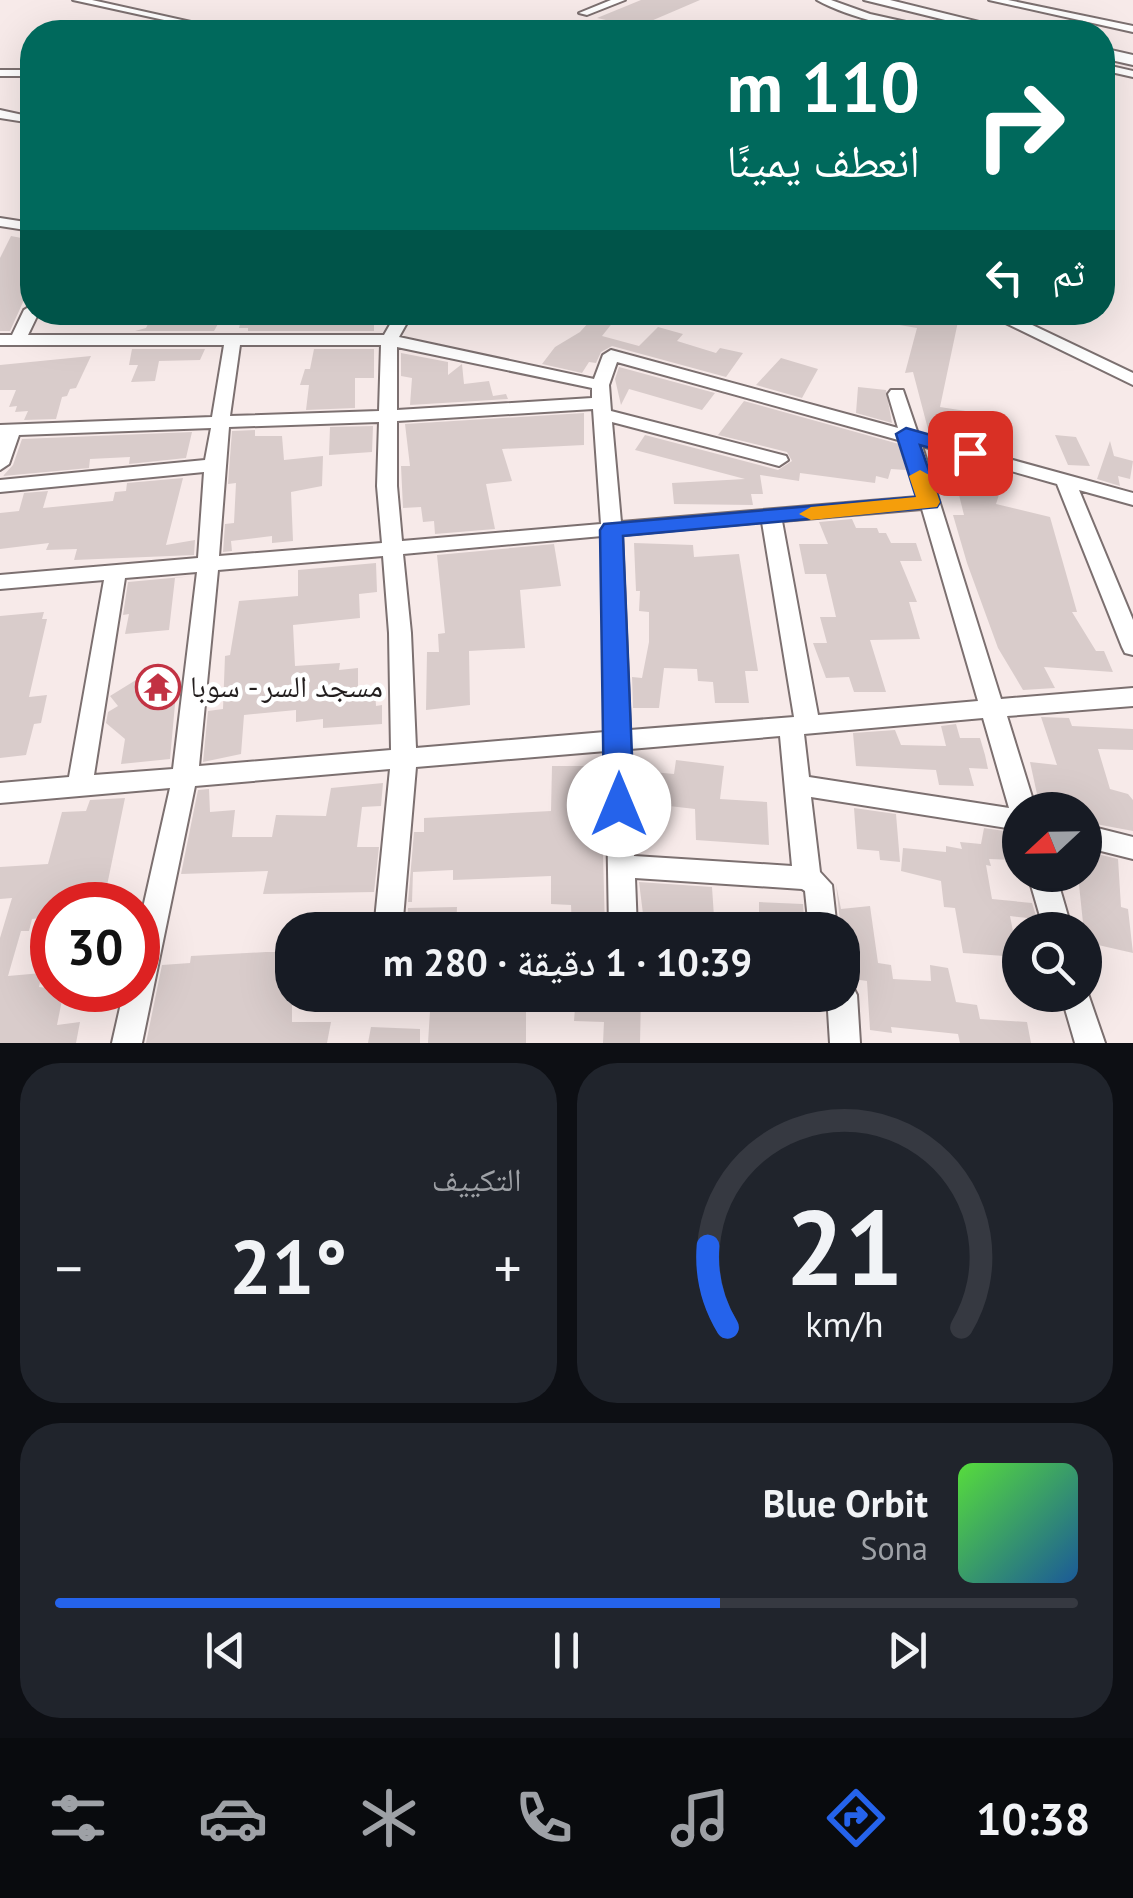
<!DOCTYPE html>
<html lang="ar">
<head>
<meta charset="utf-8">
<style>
	:root { --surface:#171b24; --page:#20242c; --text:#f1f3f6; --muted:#9ea1a6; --line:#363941; --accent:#2563eb }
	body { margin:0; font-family:"PT Sans","Noto Naskh Arabic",sans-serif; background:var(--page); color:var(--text); direction:rtl; height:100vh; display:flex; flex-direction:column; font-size:38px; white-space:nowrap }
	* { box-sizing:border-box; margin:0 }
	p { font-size:32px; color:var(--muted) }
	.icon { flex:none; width:55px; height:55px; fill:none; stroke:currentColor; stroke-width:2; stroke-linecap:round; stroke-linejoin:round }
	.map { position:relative; height:1043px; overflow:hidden; direction:ltr }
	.panel { display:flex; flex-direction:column; gap:20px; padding:20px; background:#0d0f14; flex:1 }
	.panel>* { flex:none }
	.hud { position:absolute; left:20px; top:20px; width:1095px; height:305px; border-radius:40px; box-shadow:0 10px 40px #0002; direction:rtl; background:#00695c; color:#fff; overflow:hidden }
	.needle { width:65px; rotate:248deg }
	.controls { position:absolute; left:1002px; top:792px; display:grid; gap:20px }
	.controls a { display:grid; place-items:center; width:100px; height:100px; border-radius:50%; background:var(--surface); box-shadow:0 10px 40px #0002; font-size:50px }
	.speed { position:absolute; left:30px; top:882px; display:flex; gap:20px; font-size:50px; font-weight:700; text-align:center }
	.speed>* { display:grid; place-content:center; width:130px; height:130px; border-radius:50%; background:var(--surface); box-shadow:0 10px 40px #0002; line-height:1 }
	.speed .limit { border:15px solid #d22; background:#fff; color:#111 }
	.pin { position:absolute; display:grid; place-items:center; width:85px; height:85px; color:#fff; margin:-42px; border-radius:20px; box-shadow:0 5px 15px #0006 }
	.me { position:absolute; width:110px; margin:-55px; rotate:0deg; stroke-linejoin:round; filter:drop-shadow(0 0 8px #0008) }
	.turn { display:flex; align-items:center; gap:35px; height:210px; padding:0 30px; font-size:45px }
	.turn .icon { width:130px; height:130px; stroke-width:2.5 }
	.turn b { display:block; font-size:70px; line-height:85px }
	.then { display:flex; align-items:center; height:95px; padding:0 30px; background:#0003; gap:20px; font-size:38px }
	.big { font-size:75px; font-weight:600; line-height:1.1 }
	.panel .card { flex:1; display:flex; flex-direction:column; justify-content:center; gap:15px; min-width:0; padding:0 35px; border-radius:40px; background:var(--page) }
	.panel .dial { align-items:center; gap:0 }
	.dial svg { height:260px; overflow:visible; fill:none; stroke:var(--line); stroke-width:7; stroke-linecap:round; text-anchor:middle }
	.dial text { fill:var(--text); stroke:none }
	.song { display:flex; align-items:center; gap:30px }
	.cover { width:120px; height:120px; border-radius:15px; background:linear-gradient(135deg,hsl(110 70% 55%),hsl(210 70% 35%)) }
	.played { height:10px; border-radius:5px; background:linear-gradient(90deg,var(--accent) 65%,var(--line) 65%) }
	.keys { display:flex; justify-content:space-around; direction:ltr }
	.heat { display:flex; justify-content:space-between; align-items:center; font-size:55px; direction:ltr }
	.panel .tiles { flex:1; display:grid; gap:20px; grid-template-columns:1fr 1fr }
	.card:last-child { grid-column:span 2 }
	.trip { position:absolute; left:275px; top:912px; width:585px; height:100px; border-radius:40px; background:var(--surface); box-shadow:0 10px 40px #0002; font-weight:600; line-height:100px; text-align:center; direction:rtl }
	.tab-bar { display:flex; height:160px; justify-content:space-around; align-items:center; background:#090b0e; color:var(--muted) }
	.tab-bar .icon { width:70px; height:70px }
	.tab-bar .active { color:var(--accent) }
	.tab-bar b { font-size:45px; color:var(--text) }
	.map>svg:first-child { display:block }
</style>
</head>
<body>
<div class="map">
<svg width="1133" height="1043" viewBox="0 0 1133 1043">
	<rect width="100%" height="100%" fill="#f7eae9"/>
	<path fill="#d9cccb" d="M641 0H700L637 27 597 18Z
		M11 236 32 240V260L20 279H32V282L10 331H0V258Z
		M154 312 199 314 198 320 222 317 214 331H135L146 328Z
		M243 312H345L344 322H374V331H248V328H239Z
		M598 312 618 316 602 336 639 346 658 327 683 334 677 341 716 353 720 348 743 353 726 377 612 346 601 352 596 363 589 362 582 373 542 364 555 347 580 332Z
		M877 312H960L940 407 972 412 977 446 929 433 913 372 905 373 917 328 876 321Z
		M132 349H205L200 360 159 361 155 381 131 382 138 365H129Z
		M314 349H374V378H355V408L306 410 309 385H300L305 369H310Z
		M401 353 448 362V375L462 364 464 384 489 381 493 396 506 394 508 399 410 405 412 378 401 376Z
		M91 356 76 388 70 389 67 396 62 397 56 419 24 420 28 411 15 412 17 406 9 407 16 390H0V365Z
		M781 358 818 369 802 398 756 385Z
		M619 367 715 393 702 410 629 389 621 405 615 379Z
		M858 387 886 390 892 423 856 413Z
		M744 401 899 444 906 470 891 469 888 479 876 476 875 483 800 473 799 481 760 475 763 494H751L753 505 674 504 672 483 745 479 635 450 645 435 778 470 792 461 787 452 718 435Z
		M584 413V445L502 449 512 481 486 484 495 529 435 534 434 521 423 522 421 507 403 508 401 466H410L405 424Z
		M373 426 372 452 329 455 330 427Z
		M255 430V436H282L284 460 323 456 322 486 291 492 293 541 272 543V536L231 541 232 551 223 552 225 524 234 523 236 483 228 484 232 431Z
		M192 432 186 458 129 464 130 457 90 459 89 468 3 476 13 465 22 439Z
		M1055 435 1076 437 1090 466 1068 465Z
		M1110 441 1114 456 1133 461 1130 479 1118 476 1120 486 1097 479Z
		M934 453 1006 473 996 504 1050 517 1077 612H1072L1096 651H1104L1113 672 1044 667 1055 688 1023 690 998 648 967 563 953 515H964L955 479 940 478Z
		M183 478 166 545 195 540 194 555 74 560 77 549 46 550 49 543 0 549V513L19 511 24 493 48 491 43 508 113 501 115 492 126 491 127 483Z
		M852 519 856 528H877L879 533H886L891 543H916L922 561H900L917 602H909L920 639 870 640 886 692H854L849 677 826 678 813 643H827L820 617H836L826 574H805L799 544H828L819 522Z
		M634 543 693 545 694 557 739 554 758 671H745L749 703H715L713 682 698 681 697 669 664 668 659 708H633L632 677 642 678 649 642V612L639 611 640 591H636Z
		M554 544 561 586 520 590 525 648 469 651 470 705 426 710 427 652H439L438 634 445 633 437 555Z
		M376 563 377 592 359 594 360 618 293 625 295 666 340 663 339 670 358 668V692L375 690 376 706 382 705V724L323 728V719L296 722V710L244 715 241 754 203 762 208 711 223 709 225 656 230 655 239 601 298 596V570Z
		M193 576 175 578 169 630 125 634 129 614 123 615 128 582Z
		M44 612 42 619H47L29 697 47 695 41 723 34 724 26 755 0 758V616Z
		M157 667 177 682 170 759 121 764 125 739 106 723 108 712 118 706 110 696Z
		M1041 717 1069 718 1072 726 1133 729V750L1098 749 1110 789 1128 794 1133 800V831L1085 822V810H1073L1072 803 1047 800 1046 794H1037L1030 762 1057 765Z
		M956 724 960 738H980L985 755 988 769 969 768 974 786 939 785 936 770 856 766 853 733 895 730 901 745 946 746 941 726Z
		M676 760 724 766 720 799 767 802 769 845 696 840 695 809 652 804V772L674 774Z
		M552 766H584L583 777H592V815L602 816 605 930H572L571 905 551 904V876L453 880V870L413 872 412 902H408L414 832H424V818L551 811Z
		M383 783 381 806 362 807 357 847H379L374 892 263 894 268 871 181 874 198 790 209 789 210 812 235 810 232 837H272L276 815 326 816 331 788Z
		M125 798 103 905H52L50 917 32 919 29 931H21L8 976 42 973 39 987 64 990 57 1025 80 1022 76 1043H0V938L12 898 0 899V867L48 864 62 812 86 811 90 800Z
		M854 808 896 814 900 862 880 860 879 851 857 849Z
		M984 828 1011 832 1015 860 989 859 991 866 986 865 992 899 1032 903 1037 919 1010 916 1018 957 963 953 955 908 944 907 941 881 901 871 903 848 946 852V846L962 849 960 842 981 844Z
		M1085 851 1118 859 1121 907 1128 909 1133 953 1085 942 1078 875H1085Z
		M639 882 712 887 714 917 643 914Z
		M836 884 841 909 870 906 878 963 891 965 893 979 931 981 930 965 948 968 956 1002 977 1005 980 1019 1027 1022 1031 1043H960L958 1034 891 1027 892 1033 870 1030 867 981 846 978Z
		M759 902 803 904 805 930H774L773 921 759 920Z
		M457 907 456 930H406L408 908Z
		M266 952H292V1022H331L327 1043H146L162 965 190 963 191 956Z
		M431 995H526V1043H428Z
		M576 995H641L640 1043H603L604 1022 574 1021Z
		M371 1027 420 1029V1043H368Z"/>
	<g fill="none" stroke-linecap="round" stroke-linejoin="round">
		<defs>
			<path id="minor" d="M73 0H92L236 32H219Z
				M611 0H625L587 15 579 13Z
				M817 0H831L870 14 951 32C915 34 849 18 817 0Z
				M989 0H1008L1133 26V32Z
				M1102 64 1133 71V77L1102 70Z
				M0 70H32V76H0Z
				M0 110 32 117V123L0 118Z
				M0 218 32 223V231L0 226Z
				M32 305V312H39L28 335H384L392 321 386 312H402L408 321 399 337 594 379 603 355 611 350 898 428 888 394 891 390H903L918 434 1133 493V505L1079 490 1133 620V655L1125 653 1122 647 1057 484 922 446 1001 699 1133 688V706L1007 716 1036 810H1020V830L811 797 820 872 832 885 837 930H809L805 891 802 889 635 878 637 930H609L606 751 416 767 402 930H374L390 769 195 786 142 1043H112L124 990H138V930L170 788 0 803V783L69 777 104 580 0 589V575L198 558 204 472 0 492V480L205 460 211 428 19 435 9 464 0 470V425L212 417 224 345H0V335H12L24 310ZM240 345H381L379 411 230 416ZM397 347 592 388V398L397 410ZM617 362 902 441 918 497 621 522 612 422 779 466 788 460 786 456 611 411 609 385ZM593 409 601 524 402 541 397 486V421ZM379 422 377 486 382 543 219 556 229 427ZM922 509 978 701 818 715 782 521ZM762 522 794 717 630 730 622 535ZM602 536 605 732 416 748 411 633 403 554ZM383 556 389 633 391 750 199 766 218 570ZM197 572 173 769 94 775 125 578ZM983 718 1009 808 809 777 804 734ZM780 736 792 866 634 856 630 749Z
				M983 312H1005L1133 373V385Z
				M1085 825 1133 837V859L1085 847Z
				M1028 875H1056L1072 930H1044Z
				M842 982 852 985 857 995 860 1043H830L827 995H842Z
				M1085 985 1105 1043H1075L1061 995H1085Z"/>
			<path id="highway" d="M864 0H890L1020 32H994Z
				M1102 48 1133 55V65L1102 58Z"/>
		</defs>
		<use href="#minor" stroke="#7c7070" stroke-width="4"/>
		<use href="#highway" stroke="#7c7070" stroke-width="4"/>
		<use href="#minor" fill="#fff" fill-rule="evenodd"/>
		<use href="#highway" fill="#fff" fill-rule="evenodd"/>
	</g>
	<path fill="#2563eb" stroke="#184099" stroke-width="2.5" d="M906 428 977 448 980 453 970 459 920 445 940 502 937 507 623 536 634 805 629 813 619 816 609 813 604 805 600 530 604 524 916 497 896 434Z"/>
	<path fill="#f59e0b" d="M920 470 931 476 940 502 937 507 811 520 799 514 811 507 916 497 909 476Z"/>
	<defs>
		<symbol id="temple-ring" viewBox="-11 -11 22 22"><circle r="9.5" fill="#fff" stroke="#c23243" stroke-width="1.5"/><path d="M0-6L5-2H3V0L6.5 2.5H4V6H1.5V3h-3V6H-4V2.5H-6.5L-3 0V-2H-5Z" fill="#c23243"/></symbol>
	</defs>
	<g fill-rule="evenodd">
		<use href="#temple-ring" x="133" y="662" width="50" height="50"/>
	</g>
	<g text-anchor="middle" stroke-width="9" stroke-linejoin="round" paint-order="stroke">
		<g font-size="30" fill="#221d1d" stroke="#fff" text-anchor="start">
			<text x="190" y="697">مسجد السر - سوبا</text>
		</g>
	</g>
</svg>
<div class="controls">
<a><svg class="needle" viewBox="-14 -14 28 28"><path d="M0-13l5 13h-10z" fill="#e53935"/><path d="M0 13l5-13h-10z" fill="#9ea1a6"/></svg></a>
<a><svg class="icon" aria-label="search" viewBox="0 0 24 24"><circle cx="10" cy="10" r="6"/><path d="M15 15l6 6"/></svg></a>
</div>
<div class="speed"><div class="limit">30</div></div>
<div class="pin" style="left:970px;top:453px;background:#d93025"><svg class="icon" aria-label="arrive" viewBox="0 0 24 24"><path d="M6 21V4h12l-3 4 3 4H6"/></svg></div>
<svg class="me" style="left:619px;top:805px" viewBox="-20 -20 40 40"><circle r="19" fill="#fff"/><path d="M0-13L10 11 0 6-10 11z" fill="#2563eb"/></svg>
<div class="trip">10:39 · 1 دقيقة · 280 m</div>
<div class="hud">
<div class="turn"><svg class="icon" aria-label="right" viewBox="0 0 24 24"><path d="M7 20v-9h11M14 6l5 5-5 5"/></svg><div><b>110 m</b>انعطف يمينًا</div></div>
<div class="then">ثم<svg class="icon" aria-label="left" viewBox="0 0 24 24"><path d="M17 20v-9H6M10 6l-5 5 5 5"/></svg></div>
</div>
</div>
<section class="panel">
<div class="tiles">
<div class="card dial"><svg viewBox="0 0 100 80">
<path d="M14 69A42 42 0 1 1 86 69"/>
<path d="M14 69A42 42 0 0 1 8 44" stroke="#2563eb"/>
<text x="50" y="56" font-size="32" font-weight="700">21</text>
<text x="50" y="72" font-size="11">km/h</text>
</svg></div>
<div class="card"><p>التكييف</p>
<div class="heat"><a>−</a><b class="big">21°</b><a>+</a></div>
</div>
<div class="card">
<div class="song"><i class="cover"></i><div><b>Blue Orbit</b><p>Sona</p></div></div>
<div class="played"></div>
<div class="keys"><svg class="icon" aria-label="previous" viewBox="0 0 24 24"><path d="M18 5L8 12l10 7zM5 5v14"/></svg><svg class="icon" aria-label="pause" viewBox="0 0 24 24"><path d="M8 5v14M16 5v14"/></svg><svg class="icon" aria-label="next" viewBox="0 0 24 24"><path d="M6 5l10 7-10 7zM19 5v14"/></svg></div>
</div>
</div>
</section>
<nav class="tab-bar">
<b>10:38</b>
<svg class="icon active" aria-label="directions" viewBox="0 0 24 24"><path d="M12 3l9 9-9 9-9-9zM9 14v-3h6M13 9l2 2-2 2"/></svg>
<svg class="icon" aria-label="music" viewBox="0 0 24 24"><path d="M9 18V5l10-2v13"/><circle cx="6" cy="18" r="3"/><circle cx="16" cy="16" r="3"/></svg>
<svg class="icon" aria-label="phone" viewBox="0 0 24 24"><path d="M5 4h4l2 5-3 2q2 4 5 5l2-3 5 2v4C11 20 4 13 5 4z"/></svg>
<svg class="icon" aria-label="climate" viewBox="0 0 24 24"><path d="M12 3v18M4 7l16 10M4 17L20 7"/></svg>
<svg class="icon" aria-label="car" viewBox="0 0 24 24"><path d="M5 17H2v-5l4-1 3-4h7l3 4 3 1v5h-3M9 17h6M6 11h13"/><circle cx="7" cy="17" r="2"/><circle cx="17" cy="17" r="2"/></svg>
<svg class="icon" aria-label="filters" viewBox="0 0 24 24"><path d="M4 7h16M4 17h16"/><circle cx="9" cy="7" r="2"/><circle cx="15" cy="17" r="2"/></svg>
</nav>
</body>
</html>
